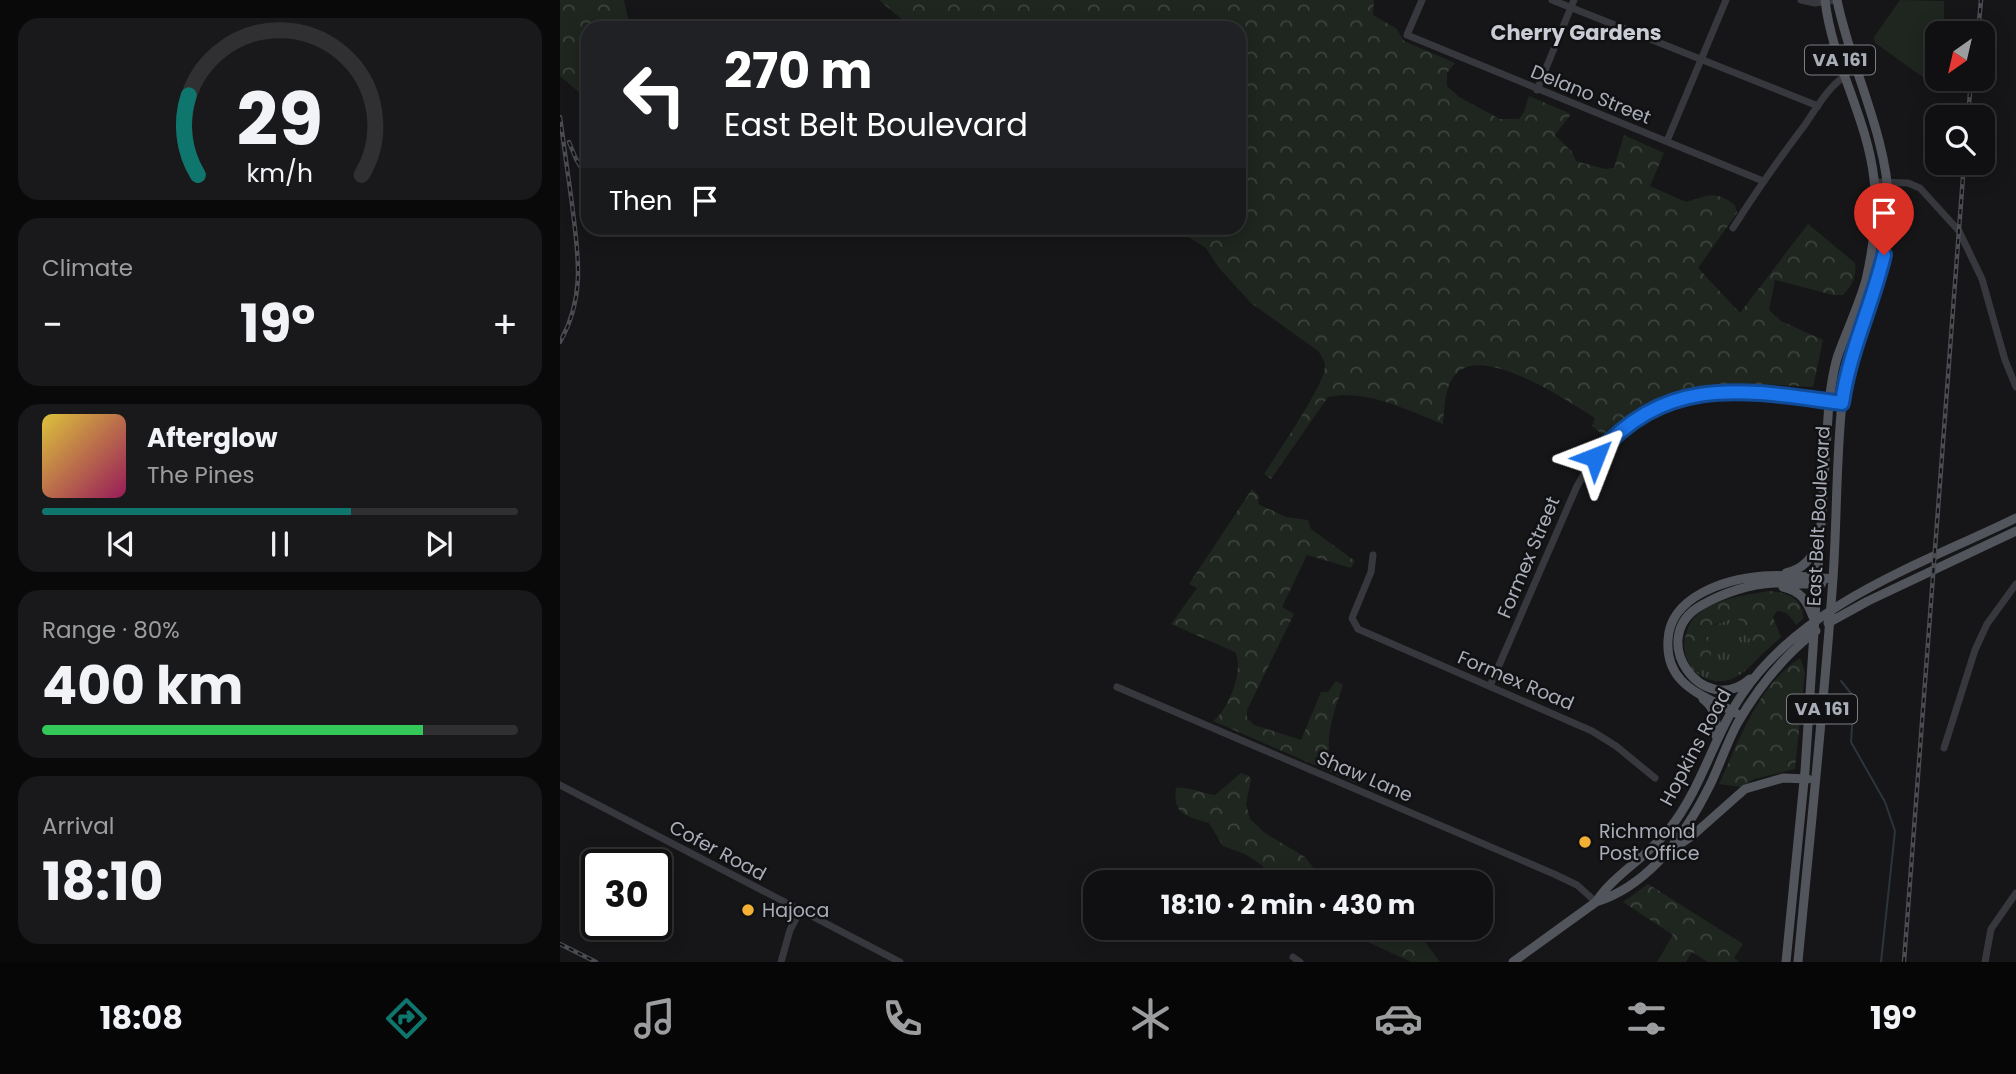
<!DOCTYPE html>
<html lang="en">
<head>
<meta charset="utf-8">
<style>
	:root { --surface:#101012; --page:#19191b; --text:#f1f3f6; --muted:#9c9d9f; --line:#303032; --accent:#0f766e }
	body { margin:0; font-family:Poppins,sans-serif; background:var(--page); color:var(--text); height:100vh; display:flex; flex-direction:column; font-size:26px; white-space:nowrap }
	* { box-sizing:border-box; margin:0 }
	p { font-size:23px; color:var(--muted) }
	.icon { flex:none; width:38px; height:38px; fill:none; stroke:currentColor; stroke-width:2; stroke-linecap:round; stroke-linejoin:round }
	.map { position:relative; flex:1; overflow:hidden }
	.details { display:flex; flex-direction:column; gap:18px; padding:18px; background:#09090a; width:560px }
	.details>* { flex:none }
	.guide { position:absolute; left:21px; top:21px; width:665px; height:214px; border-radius:21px; box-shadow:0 4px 18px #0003,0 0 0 2px var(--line); background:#202124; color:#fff; overflow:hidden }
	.needle { width:46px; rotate:214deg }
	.controls { position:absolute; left:1365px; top:21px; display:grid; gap:14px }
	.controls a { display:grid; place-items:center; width:70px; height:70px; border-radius:14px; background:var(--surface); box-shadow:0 4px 18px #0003,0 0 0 2px var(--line); font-size:35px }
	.speed { position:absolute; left:21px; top:849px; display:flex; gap:14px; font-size:35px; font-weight:700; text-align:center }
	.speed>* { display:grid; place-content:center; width:91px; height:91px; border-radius:50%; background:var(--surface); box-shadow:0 4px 18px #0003,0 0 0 2px var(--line); line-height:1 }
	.speed .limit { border:4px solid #111; border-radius:10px; background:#fff; color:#111 }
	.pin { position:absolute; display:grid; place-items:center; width:60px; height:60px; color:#fff; margin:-72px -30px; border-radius:50% 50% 50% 0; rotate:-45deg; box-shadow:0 0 7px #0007 }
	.pin .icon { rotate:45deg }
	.me { position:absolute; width:77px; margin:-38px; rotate:45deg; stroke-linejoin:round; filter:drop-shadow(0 0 5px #0008) }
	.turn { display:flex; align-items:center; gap:24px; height:147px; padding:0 28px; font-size:32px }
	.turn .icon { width:91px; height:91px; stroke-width:2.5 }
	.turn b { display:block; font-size:49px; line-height:60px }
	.then { display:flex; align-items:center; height:66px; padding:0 28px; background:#0003; gap:14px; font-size:26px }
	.big { font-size:52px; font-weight:700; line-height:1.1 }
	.details .widget { flex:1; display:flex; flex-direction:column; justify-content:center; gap:10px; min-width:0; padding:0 24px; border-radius:21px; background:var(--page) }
	.details .dial { align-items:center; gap:0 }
	.dial svg { height:182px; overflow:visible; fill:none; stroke:var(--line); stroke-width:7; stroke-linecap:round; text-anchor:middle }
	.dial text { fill:var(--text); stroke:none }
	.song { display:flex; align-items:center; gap:21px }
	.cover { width:84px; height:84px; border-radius:10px; background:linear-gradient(135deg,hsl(50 70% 55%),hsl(330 70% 35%)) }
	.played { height:7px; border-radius:4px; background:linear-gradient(90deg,var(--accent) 65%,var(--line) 65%) }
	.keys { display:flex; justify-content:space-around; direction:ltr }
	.heat { display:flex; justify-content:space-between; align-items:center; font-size:38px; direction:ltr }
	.charge { height:10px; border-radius:5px; background:linear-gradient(90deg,#34c759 80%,var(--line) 0) }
	.trip { position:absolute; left:523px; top:870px; width:410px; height:70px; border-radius:21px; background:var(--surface); box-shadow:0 4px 18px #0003,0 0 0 2px var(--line); font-weight:700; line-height:70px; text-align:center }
	.tab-bar { display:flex; height:112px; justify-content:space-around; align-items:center; background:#060607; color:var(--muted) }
	.tab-bar .icon { width:49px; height:49px }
	.tab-bar .active { color:var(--accent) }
	.tab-bar b { font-size:32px; color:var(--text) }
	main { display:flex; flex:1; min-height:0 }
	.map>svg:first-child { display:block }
</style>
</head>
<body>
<main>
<section class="details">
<div class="widget dial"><svg viewBox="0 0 100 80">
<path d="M14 69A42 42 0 1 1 86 69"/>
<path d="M14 69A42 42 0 0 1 10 34" stroke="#0f766e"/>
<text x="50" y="56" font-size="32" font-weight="700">29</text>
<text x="50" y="72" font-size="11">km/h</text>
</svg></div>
<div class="widget"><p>Climate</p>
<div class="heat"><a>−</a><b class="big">19°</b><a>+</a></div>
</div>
<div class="widget">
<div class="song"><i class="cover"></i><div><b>Afterglow</b><p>The Pines</p></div></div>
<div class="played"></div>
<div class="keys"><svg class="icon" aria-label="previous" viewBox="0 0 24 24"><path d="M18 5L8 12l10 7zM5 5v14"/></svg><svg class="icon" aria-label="pause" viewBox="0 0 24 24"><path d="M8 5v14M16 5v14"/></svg><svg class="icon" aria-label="next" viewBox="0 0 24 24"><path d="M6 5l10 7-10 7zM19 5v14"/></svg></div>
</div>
<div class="widget"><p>Range · 80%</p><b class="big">400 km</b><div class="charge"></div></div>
<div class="widget"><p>Arrival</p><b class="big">18:10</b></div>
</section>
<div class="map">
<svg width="1456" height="962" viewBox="0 0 1456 962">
	<defs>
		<pattern id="grass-tufts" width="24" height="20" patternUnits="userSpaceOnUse" patternTransform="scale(1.75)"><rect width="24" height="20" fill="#1e261f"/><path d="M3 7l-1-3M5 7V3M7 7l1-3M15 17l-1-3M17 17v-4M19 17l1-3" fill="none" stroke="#3c433d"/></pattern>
		<pattern id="forest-crowns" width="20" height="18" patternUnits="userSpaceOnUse" patternTransform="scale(1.75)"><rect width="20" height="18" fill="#1e261f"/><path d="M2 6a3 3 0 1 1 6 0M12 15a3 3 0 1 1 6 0" fill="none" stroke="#3c433d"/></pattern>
	</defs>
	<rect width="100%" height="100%" fill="#161618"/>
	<path fill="url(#grass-tufts)" d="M1172 618 1179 620 1200 656C1180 679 1160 692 1133 670L1140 672 1152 650 1143 634 1148 628Z"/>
	<path fill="url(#forest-crowns)" d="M0 0H64L70 28H28V100L0 76Z
		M319 0H814L813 15 837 29 844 41 895 63 887 73V86L899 97 940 119H959L964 112 969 96 1011 114 995 135 1012 152 1016 161 1045 169 1054 168 1064 135 1104 153 1090 186 1126 202C1149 195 1155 190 1175 205L1177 213 1138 268 1180 313 1248 224 1295 263C1297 276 1292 286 1283 295H1273L1215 280 1209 310 1221 321 1263 340 1253 387C1173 382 1108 377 1044 436L1032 426 1035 418C1008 401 925 345 897 373 884 385 885 408 883 424 846 410 808 389 768 397L711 479 704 474C716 455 765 385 765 366 765 361 761 355 758 351L691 303 659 268 646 248 614 228H679V28H557C536 19 530 18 510 28H352Z
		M692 489 699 496 698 504 726 517 748 520 751 529 795 561 791 568 747 555 722 607 734 614 687 710V718L694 725 741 740 761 692H768L776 681 783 685C775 710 762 740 773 765L797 775 796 783 653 721C668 711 685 668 675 652L611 624 637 588 629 584Z
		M1209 591C1226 592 1244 598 1243 619L1236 625C1231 617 1227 611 1217 611L1213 617 1221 637 1200 656 1179 620C1168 617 1151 625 1143 634L1152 650 1149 664 1140 672 1133 670C1125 658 1122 649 1126 634 1134 600 1181 596 1209 591Z
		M1240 658 1245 672 1235 769 1194 779 1181 787 1159 784C1179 741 1198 685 1240 658Z
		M681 773 689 776 691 780 686 804 690 819 705 833 745 857 755 870 781 882H705L703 866 685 854 663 846 649 823C627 816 612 815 616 788 629 786 641 793 655 795Z
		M798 868 811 870 828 882H794Z
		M1088 884 1183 944 1174 958 1180 962H1148L1132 952 1126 962H1097L1113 935 1063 902Z
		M778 928H866L860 935 880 962H851Z"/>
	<path fill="#1e261f" d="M1340 0 1384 1V33H1377V66L1367 80 1315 43 1314 37Z"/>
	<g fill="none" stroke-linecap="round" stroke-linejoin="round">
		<path stroke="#2c353c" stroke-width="2" d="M1281 681 1294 697 1291 742 1325 802 1335 831 1321 962"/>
		<path stroke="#37383d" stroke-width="7" d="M862 0 847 35 1203 181
			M992 0 1258 106
			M1241 0 1255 3 1277 0
			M977 90 1014 0
			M1107 141 1166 0
			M1315 182 1348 183 1360 188 1399 231 1422 279 1445 360 1456 387
			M1173 228C1195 193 1219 159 1244 126 1256 109 1268 87 1285 76
			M813 555 811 572 792 618 798 629 1032 731 1056 746 1095 778
			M930 686 1017 486C1050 427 1111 389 1180 391 1214 392 1248 399 1282 403
			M557 687 994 874 1017 885 1036 902
			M1384 748 1415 650 1427 624 1456 584
			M0 785 340 962
			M733 957 740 962
			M221 962 230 930 240 911
			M1425 962 1431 929 1456 893"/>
		<path stroke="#53555c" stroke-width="9" d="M1226 573C1243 569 1250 560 1258 545
			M1223 587C1241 591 1247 601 1253 617
			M1268 623 1308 601 1456 531
			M1190 679C1143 720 1084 637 1142 605 1163 593 1190 584 1214 583 1229 582 1246 586 1262 583
			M1143 699C1156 709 1157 721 1156 736
			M1176 713C1158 703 1135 695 1121 680 1110 668 1107 655 1108 640 1110 596 1166 579 1203 576 1226 574 1250 577 1273 579
			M1114 848 1132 836 1185 789 1223 778 1248 779
			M1036 902C1054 874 1088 857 1110 828 1142 788 1154 735 1183 693 1244 603 1362 564 1456 518
			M953 962 1036 902C1090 885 1127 832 1151 783 1160 764 1167 743 1177 724 1198 688 1223 656 1256 631
			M1226 962 1245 771 1269 402C1271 386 1273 370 1278 355 1287 330 1299 305 1306 280 1313 249 1318 211 1314 179 1307 117 1272 62 1265 0
			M1238 962C1250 834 1264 706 1273 578 1277 520 1276 461 1282 403 1288 335 1333 275 1329 204 1326 132 1291 69 1277 0"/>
		<defs>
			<path id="rail" d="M1418 33 1421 0
				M0 117C4 146 8 175 12 204 18 254 26 296 0 342
				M1408 117 1411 79
				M9 142 16 159 28 179
				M85 228 87 229
				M0 944 36 962
				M1344 962 1404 163"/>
		</defs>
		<use href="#rail" stroke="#4a4c52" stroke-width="4.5"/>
		<use href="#rail" stroke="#111113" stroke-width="2" stroke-dasharray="5" stroke-linecap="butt"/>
	</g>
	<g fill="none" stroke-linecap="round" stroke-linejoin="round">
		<defs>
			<path id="route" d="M1035 457C1107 373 1184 390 1282 403 1289 352 1312 306 1324 255"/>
		</defs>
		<use href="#route" stroke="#114b97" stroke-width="18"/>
		<use href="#route" stroke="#1a73e8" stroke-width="12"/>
	</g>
	<g fill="#f2b134" stroke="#111113" stroke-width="2.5">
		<circle cx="1025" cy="842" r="7"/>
		<circle cx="188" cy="910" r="7"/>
	</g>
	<g text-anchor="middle" stroke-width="5" stroke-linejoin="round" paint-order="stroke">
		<g fill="#111113" stroke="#7b7e86" stroke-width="2">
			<rect x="1245" y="45.5" width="70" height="29" rx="5"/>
			<rect x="1227" y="694.5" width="70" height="29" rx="5"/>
		</g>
		<g font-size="18" font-weight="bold" fill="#a8adb8">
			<text x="1280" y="66">VA 161</text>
			<text x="1262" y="715">VA 161</text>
		</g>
		<g font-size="19" fill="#a8adb8" stroke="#111113">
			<text transform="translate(1031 94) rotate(22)" y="7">Delano Street</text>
			<text transform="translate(1258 516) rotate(-87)" y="7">East Belt Boulevard</text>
			<text transform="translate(968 557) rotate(-67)" y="7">Formex Street</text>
			<text transform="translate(956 680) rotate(23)" y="7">Formex Road</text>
			<text transform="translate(1135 747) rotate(-62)" y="7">Hopkins Road</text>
			<text transform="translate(805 776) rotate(23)" y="7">Shaw Lane</text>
			<text transform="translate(158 850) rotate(28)" y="7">Cofer Road</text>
		</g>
		<g font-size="19" fill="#a8adb8" stroke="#111113" text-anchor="start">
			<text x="1039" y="838">Richmond<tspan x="1039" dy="22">Post Office</tspan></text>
			<text x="202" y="917">Hajoca</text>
		</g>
		<g font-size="21" font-weight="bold" fill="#c9ccd4" stroke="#111113">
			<text x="1016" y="40">Cherry Gardens</text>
		</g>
	</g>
</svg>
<div class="controls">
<a><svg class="needle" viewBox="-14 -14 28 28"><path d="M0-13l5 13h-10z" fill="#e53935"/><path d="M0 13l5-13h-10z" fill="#9c9d9f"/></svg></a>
<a><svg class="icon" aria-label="search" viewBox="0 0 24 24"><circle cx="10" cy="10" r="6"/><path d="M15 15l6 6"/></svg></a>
</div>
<div class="speed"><div class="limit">30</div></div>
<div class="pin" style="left:1324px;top:255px;background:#d93025"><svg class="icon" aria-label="arrive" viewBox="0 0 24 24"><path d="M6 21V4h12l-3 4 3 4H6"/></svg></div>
<svg class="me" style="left:1035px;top:457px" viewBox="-20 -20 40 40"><path d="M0-17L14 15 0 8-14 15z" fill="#1a73e8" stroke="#fff" stroke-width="4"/></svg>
<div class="trip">18:10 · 2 min · 430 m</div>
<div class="guide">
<div class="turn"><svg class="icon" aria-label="left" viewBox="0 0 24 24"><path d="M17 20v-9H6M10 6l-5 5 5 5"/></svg><div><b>270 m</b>East Belt Boulevard</div></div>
<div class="then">Then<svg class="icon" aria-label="arrive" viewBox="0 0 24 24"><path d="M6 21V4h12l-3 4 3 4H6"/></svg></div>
</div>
</div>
</main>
<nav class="tab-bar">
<b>18:08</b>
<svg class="icon active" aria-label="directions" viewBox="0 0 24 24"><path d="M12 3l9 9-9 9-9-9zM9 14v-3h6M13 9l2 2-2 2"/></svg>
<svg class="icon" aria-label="music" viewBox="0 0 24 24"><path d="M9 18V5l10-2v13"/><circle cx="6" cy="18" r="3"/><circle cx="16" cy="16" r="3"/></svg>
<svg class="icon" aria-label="phone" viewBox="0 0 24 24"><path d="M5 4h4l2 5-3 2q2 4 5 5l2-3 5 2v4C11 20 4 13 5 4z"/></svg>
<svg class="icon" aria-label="climate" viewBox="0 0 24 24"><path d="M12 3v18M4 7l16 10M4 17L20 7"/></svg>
<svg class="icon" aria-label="car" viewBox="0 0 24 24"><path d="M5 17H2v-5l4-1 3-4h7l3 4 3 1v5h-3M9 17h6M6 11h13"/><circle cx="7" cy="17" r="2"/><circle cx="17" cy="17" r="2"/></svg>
<svg class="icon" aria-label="filters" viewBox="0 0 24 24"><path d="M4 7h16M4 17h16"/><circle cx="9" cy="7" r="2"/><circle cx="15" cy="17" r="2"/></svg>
<b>19°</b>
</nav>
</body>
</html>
